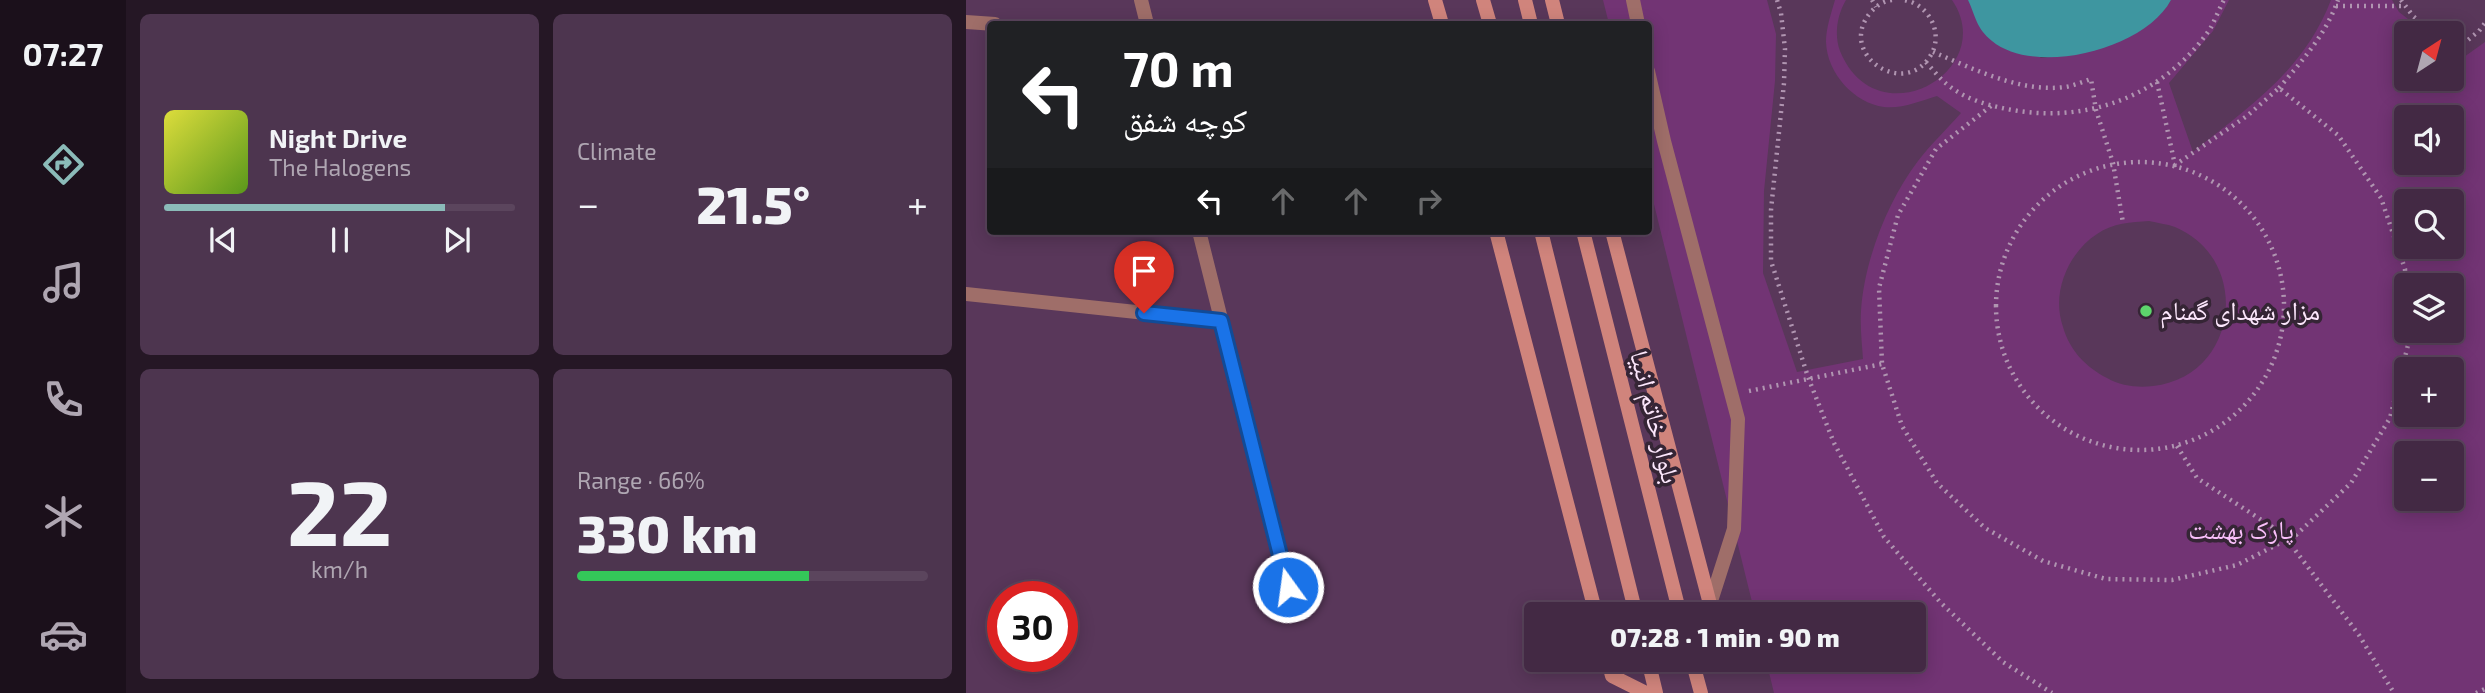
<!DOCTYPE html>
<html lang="en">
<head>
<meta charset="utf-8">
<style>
	:root { --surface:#432944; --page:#4d354f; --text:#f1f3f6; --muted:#afa6b2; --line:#5b455d; --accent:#8bbbb9 }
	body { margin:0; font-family:"Exo 2","Noto Naskh Arabic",sans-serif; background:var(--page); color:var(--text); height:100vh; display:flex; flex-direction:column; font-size:26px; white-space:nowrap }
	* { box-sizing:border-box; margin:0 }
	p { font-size:23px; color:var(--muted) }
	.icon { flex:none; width:38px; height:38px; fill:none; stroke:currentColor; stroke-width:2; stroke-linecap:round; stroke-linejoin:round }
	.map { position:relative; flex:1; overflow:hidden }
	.panel { display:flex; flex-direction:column; gap:14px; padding:14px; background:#251725; width:840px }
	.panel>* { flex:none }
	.guide { position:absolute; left:21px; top:21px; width:665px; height:214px; border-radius:7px; box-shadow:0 4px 18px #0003,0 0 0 2px var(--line); background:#202124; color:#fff; overflow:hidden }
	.needle { width:46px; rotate:36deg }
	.buttons { position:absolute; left:1428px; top:21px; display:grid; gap:14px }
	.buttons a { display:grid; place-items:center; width:70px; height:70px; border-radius:7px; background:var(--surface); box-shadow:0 4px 18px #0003,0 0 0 2px var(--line); font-size:35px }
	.speed { position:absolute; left:21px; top:581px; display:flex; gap:14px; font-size:35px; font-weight:700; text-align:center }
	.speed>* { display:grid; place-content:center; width:91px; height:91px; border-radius:50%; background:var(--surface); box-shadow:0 4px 18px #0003,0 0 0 2px var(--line); line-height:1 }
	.speed .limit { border:10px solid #d22; background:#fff; color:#111 }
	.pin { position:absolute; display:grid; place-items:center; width:60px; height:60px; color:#fff; margin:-72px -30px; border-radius:50% 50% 50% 0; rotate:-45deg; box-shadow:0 0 7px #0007 }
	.pin .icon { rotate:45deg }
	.me { position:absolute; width:77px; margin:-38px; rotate:346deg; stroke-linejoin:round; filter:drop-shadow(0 0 5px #0008) }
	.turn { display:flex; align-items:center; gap:24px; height:147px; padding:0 21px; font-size:32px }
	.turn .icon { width:91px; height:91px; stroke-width:2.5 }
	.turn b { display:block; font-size:49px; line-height:60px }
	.lanes { display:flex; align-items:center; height:66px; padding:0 21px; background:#0003; justify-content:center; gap:35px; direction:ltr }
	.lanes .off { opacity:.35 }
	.big { font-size:52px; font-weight:800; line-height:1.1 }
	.panel .widget { flex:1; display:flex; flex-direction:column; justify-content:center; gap:10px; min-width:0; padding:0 24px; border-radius:10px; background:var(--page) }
	.panel .dial { align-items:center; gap:0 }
	.dial b { font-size:91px; line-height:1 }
	.song { display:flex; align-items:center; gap:21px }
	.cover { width:84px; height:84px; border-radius:10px; background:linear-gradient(135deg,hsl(60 70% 55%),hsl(90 70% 35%)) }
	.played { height:7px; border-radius:4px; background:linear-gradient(90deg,var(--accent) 80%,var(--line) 80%) }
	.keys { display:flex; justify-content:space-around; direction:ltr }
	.heat { display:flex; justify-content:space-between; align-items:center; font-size:38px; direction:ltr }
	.charge { height:10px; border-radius:5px; background:linear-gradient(90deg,#34c759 66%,var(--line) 0) }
	.panel .tiles { flex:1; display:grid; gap:14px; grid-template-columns:repeat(2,1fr) }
	.trip { position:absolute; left:558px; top:602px; width:402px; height:70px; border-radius:7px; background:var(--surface); box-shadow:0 4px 18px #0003,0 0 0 2px var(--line); font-weight:800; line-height:70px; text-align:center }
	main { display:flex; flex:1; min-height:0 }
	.dock { display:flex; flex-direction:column; width:126px; justify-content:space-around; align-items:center; background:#1b101b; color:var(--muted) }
	.dock .icon { width:49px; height:49px }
	.dock .on { color:var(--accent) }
	.dock b { font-size:32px; color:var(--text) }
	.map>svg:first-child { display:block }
</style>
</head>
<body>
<main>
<nav class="dock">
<b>07:27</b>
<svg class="icon on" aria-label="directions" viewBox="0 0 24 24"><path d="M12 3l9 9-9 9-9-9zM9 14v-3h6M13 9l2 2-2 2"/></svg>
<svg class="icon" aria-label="music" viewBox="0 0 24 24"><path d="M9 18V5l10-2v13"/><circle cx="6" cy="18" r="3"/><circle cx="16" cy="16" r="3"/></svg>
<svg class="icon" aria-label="phone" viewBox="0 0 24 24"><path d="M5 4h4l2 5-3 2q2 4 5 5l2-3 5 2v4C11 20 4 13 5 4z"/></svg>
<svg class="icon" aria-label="climate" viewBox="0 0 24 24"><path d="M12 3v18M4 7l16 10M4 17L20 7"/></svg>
<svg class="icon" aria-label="car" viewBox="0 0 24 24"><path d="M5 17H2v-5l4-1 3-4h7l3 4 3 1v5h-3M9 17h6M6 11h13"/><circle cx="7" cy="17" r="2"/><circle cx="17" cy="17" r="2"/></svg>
</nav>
<section class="panel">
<div class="tiles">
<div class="widget">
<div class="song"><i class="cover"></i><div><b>Night Drive</b><p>The Halogens</p></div></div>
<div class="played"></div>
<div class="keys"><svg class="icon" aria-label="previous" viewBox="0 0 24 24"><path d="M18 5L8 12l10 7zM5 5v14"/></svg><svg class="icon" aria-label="pause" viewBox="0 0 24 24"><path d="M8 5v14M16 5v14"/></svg><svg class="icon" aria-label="next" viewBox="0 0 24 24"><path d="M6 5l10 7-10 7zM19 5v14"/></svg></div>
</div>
<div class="widget"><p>Climate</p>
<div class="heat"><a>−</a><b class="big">21.5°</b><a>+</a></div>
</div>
<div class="widget dial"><b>22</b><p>km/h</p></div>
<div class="widget"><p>Range · 66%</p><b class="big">330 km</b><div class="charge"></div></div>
</div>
</section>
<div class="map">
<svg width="1519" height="693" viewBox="0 0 1519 693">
	<rect width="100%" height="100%" fill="#59375a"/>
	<path fill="#723474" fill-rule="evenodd" d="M637 0H801L810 34 809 81 798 191 797 273 831 372 897 359C896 344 894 327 895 311 898 261 922 200 952 161 965 144 981 129 995 113L971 96C954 101 936 109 918 107 888 103 861 73 860 42 860 28 865 14 869 0H880C871 15 868 35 874 51 911 141 1034 70 986 0H1002L1075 58C1118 54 1158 47 1191 16 1196 11 1201 7 1205 0H1263L1247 31 1203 83 1227 152C1284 105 1337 72 1365 0H1426L1433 12 1460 33H1440V79H1486V62L1498 57 1519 42V693H808L800 660H948V614H789L683 184 682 24H643ZM1440 117H1486V163H1440ZM1440 201H1486V247H1440ZM1183 221C1191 223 1201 224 1209 227 1287 260 1272 377 1187 386 1172 388 1155 386 1141 378 1120 367 1104 351 1097 327 1085 293 1102 253 1131 234 1147 223 1165 222 1183 221ZM1440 285H1486V331H1440ZM1440 369H1486V415H1440ZM1440 453H1486V499H1440Z"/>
	<path fill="#3e96a0" d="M1002 0H1205C1179 49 1070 77 1026 41 1010 28 1010 17 1002 0Z"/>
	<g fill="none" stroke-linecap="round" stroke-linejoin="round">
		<path stroke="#b095b1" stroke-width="4.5" stroke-dasharray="2 5" stroke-linecap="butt" d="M811 0 815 13 819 49 818 83 805 210V261L842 377 868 443 918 537 974 602 1037 662 1086 693
			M906 0 910 7
			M926 0C917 1 910 6 904 13 870 55 941 101 966 53 977 31 962 4 938 0
			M1435 0 1447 16 1468 33
			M1370 6H1438
			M967 52C1006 68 1054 93 1099 87 1107 86 1116 82 1125 79L1130 110 1147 163 1157 223
			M1486 53 1513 31 1519 23
			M960 62C967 70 974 79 982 85 999 99 1021 105 1041 109 1120 125 1198 96 1244 29 1249 20 1253 9 1258 0
			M1191 82 1209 165 1281 116 1313 88 1372 135 1415 198 1439 269 1440 300
			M1313 88C1336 61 1360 34 1372 0
			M1025 106 970 149 932 215 913 288 916 364 936 426 971 483 1019 528 1077 561 1140 579 1206 580 1271 565 1330 535 1385 483 1424 418 1442 345 1441 331
			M1030 306a144 144 0 1 1 288 0a144 144 0 1 1-288 0Z
			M783 391 916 364
			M1211 446 1231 478 1317 534 1393 635 1428 693
			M1510 693 1519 689"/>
		<path stroke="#9f6e69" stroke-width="14" d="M175 0 181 24
			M667 0 672 24
			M0 22 29 24
			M682 71 698 141 772 419 768 529 744 604
			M233 231 322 587
			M0 294 255 321"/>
		<path stroke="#d0847c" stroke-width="14" d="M469 0 476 24
			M517 0 524 24
			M559 0 565 24
			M586 0 592 24
			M530 231 630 614
			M575 231 670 614
			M617 231 714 614
			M646 231 744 604 742 614
			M642 660 646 676 680 693
			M682 660 690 693
			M726 660 735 693"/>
	</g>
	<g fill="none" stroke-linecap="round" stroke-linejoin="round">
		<defs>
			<path id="route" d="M178 313 255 321 322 587"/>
		</defs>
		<use href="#route" stroke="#114b97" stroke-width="18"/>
		<use href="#route" stroke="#1a73e8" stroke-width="12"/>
	</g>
	<circle fill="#5dd56c" stroke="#352535" stroke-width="2.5" cx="1180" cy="311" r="7"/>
	<g text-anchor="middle" stroke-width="7" stroke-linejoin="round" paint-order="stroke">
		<g font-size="26" fill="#fce7fc" stroke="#352535" text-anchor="start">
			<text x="1194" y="320">مزار شهدای گمنام</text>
		</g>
		<g font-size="26" fill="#fce7fc" stroke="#352535">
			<text transform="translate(689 417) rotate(76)" y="9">بلوار خاتم انبیا</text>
		</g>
		<g font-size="26" fill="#f9bffa" stroke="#352535">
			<text x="1275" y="539">پارک بهشت</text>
		</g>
	</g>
</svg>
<div class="buttons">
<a><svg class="needle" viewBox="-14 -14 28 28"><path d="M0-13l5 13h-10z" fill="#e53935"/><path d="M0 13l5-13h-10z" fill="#afa6b2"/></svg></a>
<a><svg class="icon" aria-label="sound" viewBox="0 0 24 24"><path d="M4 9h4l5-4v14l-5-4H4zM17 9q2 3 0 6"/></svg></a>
<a><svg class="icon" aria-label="search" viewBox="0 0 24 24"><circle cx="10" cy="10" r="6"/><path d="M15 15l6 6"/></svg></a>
<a><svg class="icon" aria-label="layers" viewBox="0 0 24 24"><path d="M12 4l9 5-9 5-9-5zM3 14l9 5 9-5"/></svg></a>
<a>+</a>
<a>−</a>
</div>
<div class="speed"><div class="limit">30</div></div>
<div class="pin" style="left:178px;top:313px;background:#d93025"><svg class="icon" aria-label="arrive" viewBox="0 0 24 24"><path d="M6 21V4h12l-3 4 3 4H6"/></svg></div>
<svg class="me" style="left:322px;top:587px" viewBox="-20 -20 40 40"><circle r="17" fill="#1a73e8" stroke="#fff" stroke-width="3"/><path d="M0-11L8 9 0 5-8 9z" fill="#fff"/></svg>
<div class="trip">07:28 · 1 min · 90 m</div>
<div class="guide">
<div class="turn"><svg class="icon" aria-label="left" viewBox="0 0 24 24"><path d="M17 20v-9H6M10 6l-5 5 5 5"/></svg><div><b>70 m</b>کوچه شفق</div></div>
<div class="lanes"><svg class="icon" aria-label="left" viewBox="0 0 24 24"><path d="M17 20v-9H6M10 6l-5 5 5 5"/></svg><svg class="icon off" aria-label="ahead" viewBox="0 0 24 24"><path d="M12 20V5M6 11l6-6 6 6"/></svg><svg class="icon off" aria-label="ahead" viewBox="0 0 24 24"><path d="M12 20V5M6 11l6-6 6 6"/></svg><svg class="icon off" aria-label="right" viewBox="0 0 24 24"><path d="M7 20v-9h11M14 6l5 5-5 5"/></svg></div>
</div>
</div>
</main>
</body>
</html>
